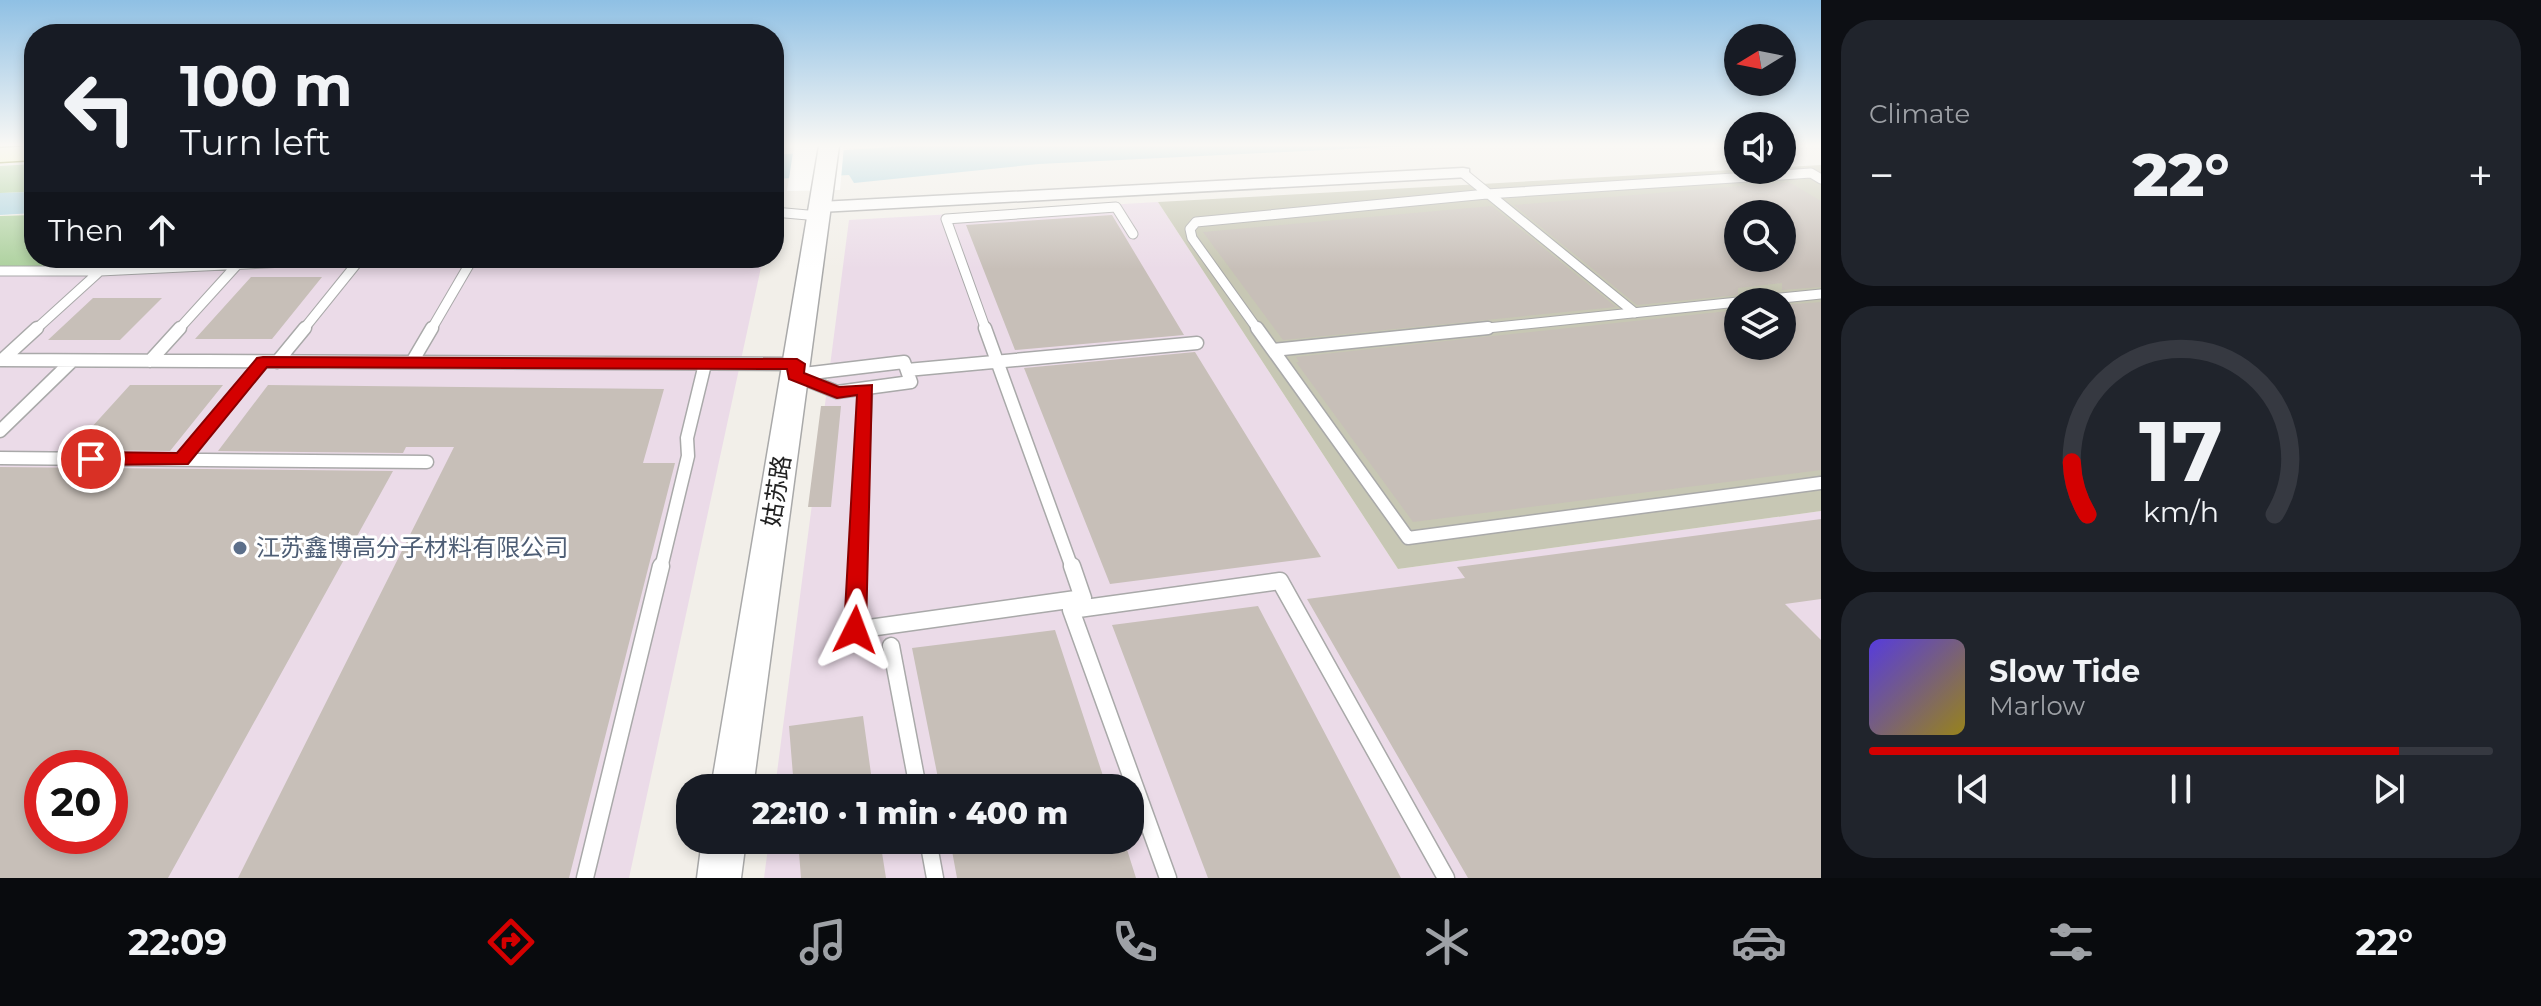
<!DOCTYPE html>
<html lang="en">
<head>
<meta charset="utf-8">
<style>
	:root { --surface:#171b24; --page:#20242c; --text:#f1f3f6; --muted:#9ea1a6; --line:#363941; --accent:#d40000 }
	body { margin:0; font-family:Montserrat,"Noto Sans SC",sans-serif; background:var(--page); color:var(--text); height:100vh; display:flex; flex-direction:column; font-size:30px; white-space:nowrap }
	* { box-sizing:border-box; margin:0 }
	p { font-size:26px; color:var(--muted) }
	.icon { flex:none; width:44px; height:44px; fill:none; stroke:currentColor; stroke-width:2; stroke-linecap:round; stroke-linejoin:round }
	.map { position:relative; flex:1; overflow:hidden }
	.details { display:flex; flex-direction:column; gap:20px; padding:20px; background:#0d0f14; width:720px }
	.details>* { flex:none }
	.top-card { position:absolute; left:24px; top:24px; width:760px; height:244px; border-radius:32px; box-shadow:0 4px 12px #0003; background:#171b24; color:var(--text); overflow:hidden }
	.needle { width:52px; rotate:260deg }
	.fabs { position:absolute; left:1724px; top:24px; display:grid; gap:16px }
	.fabs a { display:grid; place-items:center; width:72px; height:72px; border-radius:50%; background:var(--surface); box-shadow:0 4px 12px #0003; font-size:40px }
	.speed { position:absolute; left:24px; top:750px; display:flex; gap:16px; font-size:40px; font-weight:700; text-align:center }
	.speed>* { display:grid; place-content:center; width:104px; height:104px; border-radius:50%; background:var(--surface); box-shadow:0 4px 12px #0003; line-height:1 }
	.speed .limit { border:12px solid #d22; background:#fff; color:#111 }
	.pin { position:absolute; display:grid; place-items:center; width:68px; height:68px; color:#fff; margin:-34px; border:4px solid #fff; border-radius:50%; box-shadow:0 2px 8px #0007 }
	.me { position:absolute; width:88px; margin:-44px; rotate:3deg; stroke-linejoin:round; filter:drop-shadow(0 0 6px #0008) }
	.turn { display:flex; align-items:center; gap:28px; height:168px; padding:0 24px; font-size:36px }
	.turn .icon { width:104px; height:104px; stroke-width:2.5 }
	.turn b { display:block; font-size:56px; line-height:68px }
	.then { display:flex; align-items:center; height:76px; padding:0 24px; background:#0003; gap:16px; font-size:30px }
	.big { font-size:60px; font-weight:800; line-height:1.1 }
	.details .tile { flex:1; display:flex; flex-direction:column; justify-content:center; gap:12px; min-width:0; padding:0 28px; border-radius:32px; background:var(--page) }
	.details .dial { align-items:center; gap:0 }
	.dial svg { height:208px; overflow:visible; fill:none; stroke:var(--line); stroke-width:7; stroke-linecap:round; text-anchor:middle }
	.dial text { fill:var(--text); stroke:none }
	.song { display:flex; align-items:center; gap:24px }
	.cover { width:96px; height:96px; border-radius:12px; background:linear-gradient(135deg,hsl(250 70% 55%),hsl(50 70% 35%)) }
	.played { height:8px; border-radius:4px; background:linear-gradient(90deg,var(--accent) 85%,var(--line) 85%) }
	.keys { display:flex; justify-content:space-around; direction:ltr }
	.heat { display:flex; justify-content:space-between; align-items:center; font-size:44px; direction:ltr }
	.trip { position:absolute; left:676px; top:774px; width:468px; height:80px; border-radius:32px; background:var(--surface); box-shadow:0 4px 12px #0003; font-weight:800; line-height:80px; text-align:center }
	.dock { display:flex; height:128px; justify-content:space-around; align-items:center; background:#090b0e; color:var(--muted) }
	.dock .icon { width:56px; height:56px }
	.dock .selected { color:var(--accent) }
	.dock b { font-size:36px; color:var(--text) }
	main { display:flex; flex:1; min-height:0 }
	.map>svg:first-child { display:block }
</style>
</head>
<body>
<main>
<div class="map">
<svg width="1821" height="878" viewBox="0 0 1821 878">
	<rect width="100%" height="100%" fill="#f2efe9"/>
	<path fill="#ebdbe8" fill-rule="evenodd" d="M1158 202 1398 569 1821 511V878H764L769 840H1130V788H775L849 220Z
		M175 258H763L629 878H0V269ZM42 768H110V836H42Z"/>
	<path fill="#c7c7b4" fill-rule="evenodd" d="M1821 165V511L1398 569 1158 202ZM1738 214H1782V258H1738ZM1738 302H1782V346H1738Z"/>
	<path fill="#add19e" d="M34 164V192L0 193V166Z
		M34 215V258H175L0 269V216Z"/>
	<path fill="#aad3df" d="M905 146H1406L1039 164 854 183 849 175 774 179V155Z
		M34 192V213L0 215V193Z"/>
	<path fill="#fff" d="M794 146H844L840 190 787 191Z"/>
	<path fill="#c7bfb8" fill-rule="evenodd" d="M1789 182 1821 201V287L1782 290V283L1738 288V295L1637 305 1514 205ZM1738 214H1782V258H1738Z
		M1492 206 1616 307 1283 340 1203 232Z
		M1112 215 1184 335 1015 350 966 225Z
		M251 277H322L272 339H195Z
		M93 298H162L120 340H48Z
		M1821 302V470L1413 522 1296 362H1299L1296 357 1738 310V346H1782V305Z
		M1195 352 1321 557 1110 584 1024 368Z
		M130 385H223L170 451 71 450Z
		M268 385 664 389 643 463H675L569 878H238L454 447H406L403 453 218 451Z
		M821 406H841L831 507H808Z
		M0 467 393 471 168 878H0ZM42 768H110V836H42Z
		M1821 519V599L1785 604 1821 640V878H1468L1307 599 1465 578 1457 567Z
		M1258 606 1401 878H1208L1112 625Z
		M1055 630 1107 788H940L912 648Z
		M863 716 873 788H794L789 726Z
		M798 840H880L886 878H801Z
		M950 840H1124L1136 878H957Z"/>
	<g fill="none" stroke-linecap="round" stroke-linejoin="round">
		<defs>
			<path id="service-far2" d="M1463 173 1635 313
				M774 212 819 216
				M0 271H100
				M1742 302 1821 294
				M35 330 100 271 367 258
				M178 330 237 265
				M303 330 361 258
				M431 330 473 258
				M986 330 946 219 1116 207 1133 234
				M1258 330 1192 238 1190 229 1196 222 1487 194 1811 173 1821 179
				M1468 330 1738 302"/>
			<path id="service-far1" d="M985 328 1072 568
				M1257 328 1408 538 1821 483
				M1273 350 1488 328
				M0 360 797 364
				M2 360 37 328
				M150 361 180 328
				M277 362 305 328
				M412 362 432 328
				M904 362 911 382 837 392 795 375Z
				M907 370 1197 343
				M0 431 72 361
				M0 458 427 462
				M182 459 263 362
				M661 568 688 456 687 438 705 364
				M858 568 866 389"/>
			<path id="service" d="M858 566 855 630 1083 598 1072 566
				M891 646 918 788
				M928 840 935 878
				M585 878 661 566
				M1168 878 1071 610 1280 581 1446 878"/>
			<path id="minor" d="M1463 168 1469 169V177L820 212 811 207 820 202Z"/>
			<path id="tertiary" d="M819 146H839L753 788H711Z
				M702 840H746L741 878H697Z"/>
			<path id="secondary" d="M34 146V160L0 162V148Z"/>
		</defs>
		<use href="#service-far2" stroke="#a9a9a9" stroke-width="11"/>
		<use href="#service-far1" stroke="#a9a9a9" stroke-width="15"/>
		<use href="#service" stroke="#a9a9a9" stroke-width="19"/>
		<use href="#minor" stroke="#a9a9a9" stroke-width="3"/>
		<use href="#tertiary" stroke="#a9a9a9" stroke-width="3"/>
		<use href="#secondary" stroke="#707d05" stroke-width="3"/>
		<use href="#service-far2" stroke="#fff" stroke-width="9"/>
		<use href="#service-far1" stroke="#fff" stroke-width="12"/>
		<use href="#service" stroke="#fff" stroke-width="16"/>
		<use href="#minor" fill="#fff" fill-rule="evenodd"/>
		<use href="#tertiary" fill="#fff" fill-rule="evenodd"/>
		<use href="#secondary" fill="#f7fabf" fill-rule="evenodd"/>
	</g>
	<linearGradient id="sky" x2="0" y2="1"><stop stop-color="#8fc0e4"/><stop offset="0.54" stop-color="#f9f8f5"/><stop offset="1" stop-color="#f9f8f5" stop-opacity="0"/></linearGradient>
	<rect width="1821" height="269" fill="url(#sky)"/>
	<path fill="#d40000" stroke="#8a0000" stroke-width="2" d="M263 357 797 359 805 364 804 373 839 387 872 385 866 630 862 636H847L844 630 857 395 837 398 789 379 787 369 267 367 188 464 91 465 82 459 91 452 177 453 257 358Z"/>
	<circle fill="#5c6f8a" stroke="#fff" stroke-width="3" cx="240" cy="548" r="8"/>
	<g text-anchor="middle" stroke-width="6" stroke-linejoin="round" paint-order="stroke">
		<g font-size="24" fill="#222" stroke="#fff">
			<text transform="translate(777 491) rotate(-81)" y="8">姑苏路</text>
		</g>
		<g font-size="24" fill="#4e5e75" stroke="#fff" text-anchor="start">
			<text x="256" y="556">江苏鑫博高分子材料有限公司</text>
		</g>
	</g>
</svg>
<div class="fabs">
<a><svg class="needle" viewBox="-14 -14 28 28"><path d="M0-13l5 13h-10z" fill="#e53935"/><path d="M0 13l5-13h-10z" fill="#9ea1a6"/></svg></a>
<a><svg class="icon" aria-label="sound" viewBox="0 0 24 24"><path d="M4 9h4l5-4v14l-5-4H4zM17 9q2 3 0 6"/></svg></a>
<a><svg class="icon" aria-label="search" viewBox="0 0 24 24"><circle cx="10" cy="10" r="6"/><path d="M15 15l6 6"/></svg></a>
<a><svg class="icon" aria-label="layers" viewBox="0 0 24 24"><path d="M12 4l9 5-9 5-9-5zM3 14l9 5 9-5"/></svg></a>
</div>
<div class="speed"><div class="limit">20</div></div>
<div class="pin" style="left:91px;top:459px;background:#d93025"><svg class="icon" aria-label="arrive" viewBox="0 0 24 24"><path d="M6 21V4h12l-3 4 3 4H6"/></svg></div>
<svg class="me" style="left:855px;top:630px" viewBox="-20 -20 40 40"><path d="M0-17L14 15 0 8-14 15z" fill="#d40000" stroke="#fff" stroke-width="4"/></svg>
<div class="trip">22:10 · 1 min · 400 m</div>
<div class="top-card">
<div class="turn"><svg class="icon" aria-label="left" viewBox="0 0 24 24"><path d="M17 20v-9H6M10 6l-5 5 5 5"/></svg><div><b>100 m</b>Turn left</div></div>
<div class="then">Then<svg class="icon" aria-label="ahead" viewBox="0 0 24 24"><path d="M12 20V5M6 11l6-6 6 6"/></svg></div>
</div>
</div>
<section class="details">
<div class="tile"><p>Climate</p>
<div class="heat"><a>−</a><b class="big">22°</b><a>+</a></div>
</div>
<div class="tile dial"><svg viewBox="0 0 100 80">
<path d="M14 69A42 42 0 1 1 86 69"/>
<path d="M14 69A42 42 0 0 1 8 49" stroke="#d40000"/>
<text x="50" y="56" font-size="32" font-weight="700">17</text>
<text x="50" y="72" font-size="11">km/h</text>
</svg></div>
<div class="tile">
<div class="song"><i class="cover"></i><div><b>Slow Tide</b><p>Marlow</p></div></div>
<div class="played"></div>
<div class="keys"><svg class="icon" aria-label="previous" viewBox="0 0 24 24"><path d="M18 5L8 12l10 7zM5 5v14"/></svg><svg class="icon" aria-label="pause" viewBox="0 0 24 24"><path d="M8 5v14M16 5v14"/></svg><svg class="icon" aria-label="next" viewBox="0 0 24 24"><path d="M6 5l10 7-10 7zM19 5v14"/></svg></div>
</div>
</section>
</main>
<nav class="dock">
<b>22:09</b>
<svg class="icon selected" aria-label="directions" viewBox="0 0 24 24"><path d="M12 3l9 9-9 9-9-9zM9 14v-3h6M13 9l2 2-2 2"/></svg>
<svg class="icon" aria-label="music" viewBox="0 0 24 24"><path d="M9 18V5l10-2v13"/><circle cx="6" cy="18" r="3"/><circle cx="16" cy="16" r="3"/></svg>
<svg class="icon" aria-label="phone" viewBox="0 0 24 24"><path d="M5 4h4l2 5-3 2q2 4 5 5l2-3 5 2v4C11 20 4 13 5 4z"/></svg>
<svg class="icon" aria-label="climate" viewBox="0 0 24 24"><path d="M12 3v18M4 7l16 10M4 17L20 7"/></svg>
<svg class="icon" aria-label="car" viewBox="0 0 24 24"><path d="M5 17H2v-5l4-1 3-4h7l3 4 3 1v5h-3M9 17h6M6 11h13"/><circle cx="7" cy="17" r="2"/><circle cx="17" cy="17" r="2"/></svg>
<svg class="icon" aria-label="filters" viewBox="0 0 24 24"><path d="M4 7h16M4 17h16"/><circle cx="9" cy="7" r="2"/><circle cx="15" cy="17" r="2"/></svg>
<b>22°</b>
</nav>
</body>
</html>
